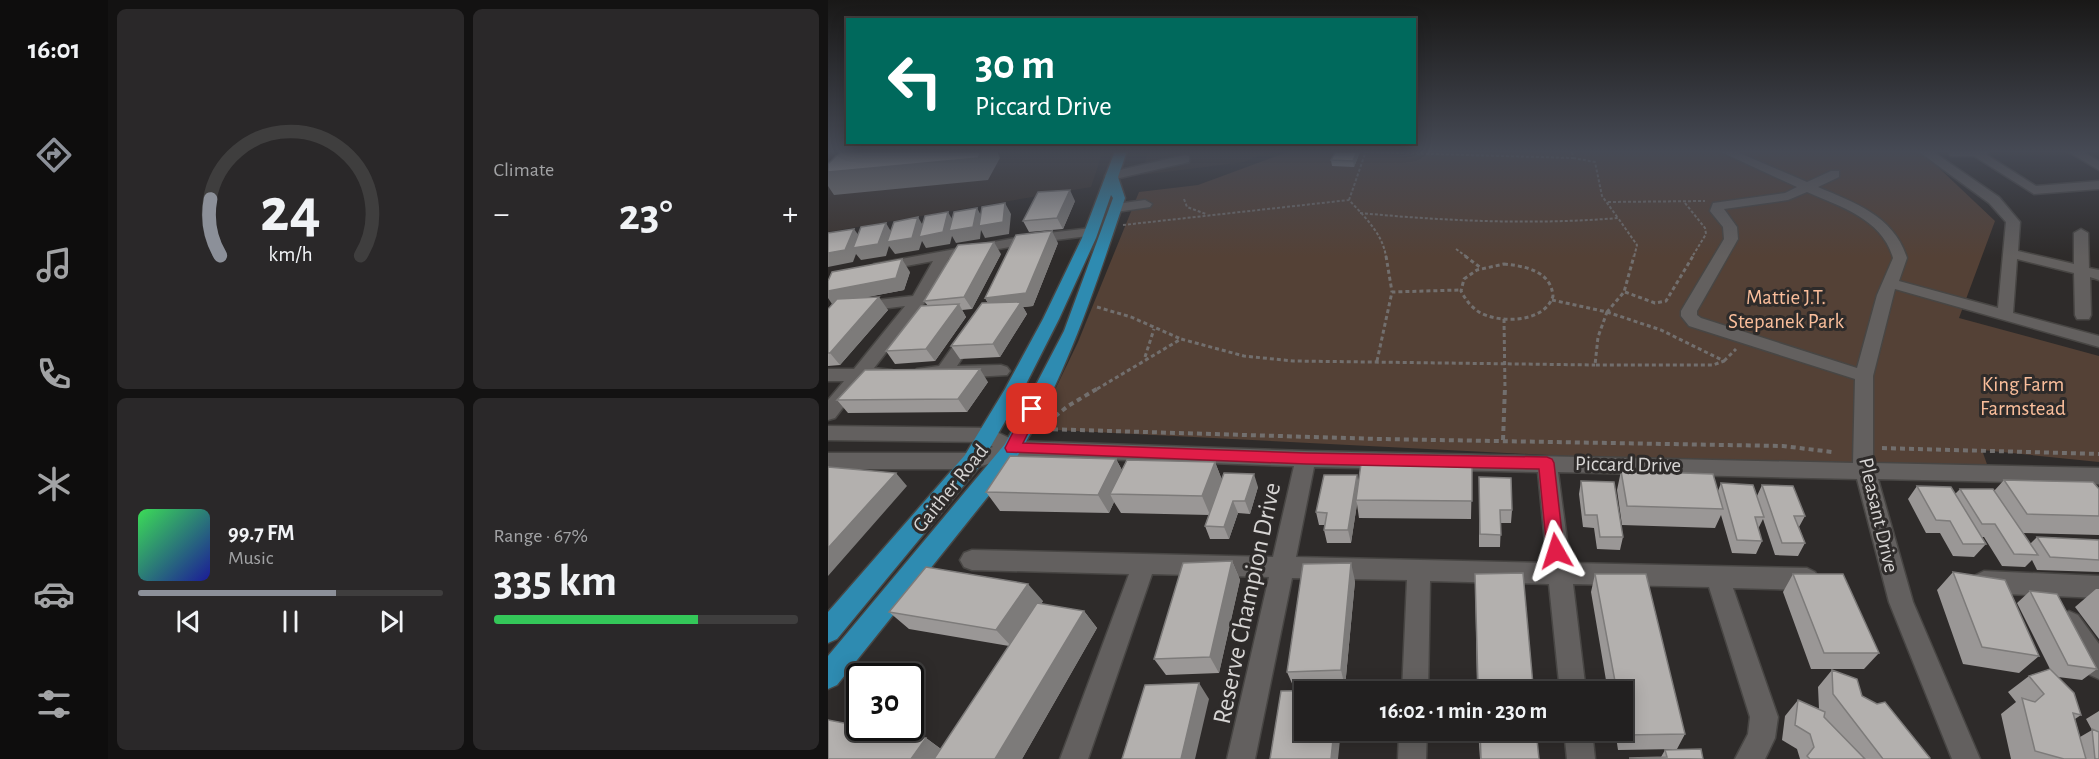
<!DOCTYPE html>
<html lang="en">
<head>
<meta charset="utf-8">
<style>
	:root { --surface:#222020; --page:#2a2829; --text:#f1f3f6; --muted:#a2a3a5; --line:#3f3e3e; --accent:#8c9099 }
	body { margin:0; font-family:"Alegreya Sans",sans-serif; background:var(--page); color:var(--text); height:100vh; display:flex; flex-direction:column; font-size:22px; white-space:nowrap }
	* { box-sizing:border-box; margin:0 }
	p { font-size:20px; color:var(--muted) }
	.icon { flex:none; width:33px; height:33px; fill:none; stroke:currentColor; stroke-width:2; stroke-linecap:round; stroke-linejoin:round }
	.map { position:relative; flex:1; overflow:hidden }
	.side { display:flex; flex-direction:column; gap:9px; padding:9px; background:#131212; width:720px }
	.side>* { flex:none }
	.guide { position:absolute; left:18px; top:18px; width:570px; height:126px; border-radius:0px; box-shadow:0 3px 15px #0003,0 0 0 2px var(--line); background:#00695c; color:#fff; overflow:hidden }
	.speed { position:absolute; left:18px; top:663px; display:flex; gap:12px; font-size:30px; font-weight:700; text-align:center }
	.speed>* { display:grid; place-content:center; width:78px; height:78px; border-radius:50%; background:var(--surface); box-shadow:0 3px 15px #0003,0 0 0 2px var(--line); line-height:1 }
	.speed .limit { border:3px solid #111; border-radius:9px; background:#fff; color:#111 }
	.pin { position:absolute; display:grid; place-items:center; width:51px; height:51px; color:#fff; margin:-26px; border-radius:12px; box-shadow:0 3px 9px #0006 }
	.me { position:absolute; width:66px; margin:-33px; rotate:354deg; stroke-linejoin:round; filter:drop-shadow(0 0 4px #0008) }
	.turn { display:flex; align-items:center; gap:21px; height:126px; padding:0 30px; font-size:27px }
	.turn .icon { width:78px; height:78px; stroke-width:2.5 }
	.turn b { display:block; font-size:42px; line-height:51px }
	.big { font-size:45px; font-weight:600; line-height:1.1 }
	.side .widget { flex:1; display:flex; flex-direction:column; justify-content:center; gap:9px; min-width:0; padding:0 21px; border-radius:9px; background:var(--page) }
	.side .dial { align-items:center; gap:0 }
	.dial svg { height:156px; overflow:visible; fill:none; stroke:var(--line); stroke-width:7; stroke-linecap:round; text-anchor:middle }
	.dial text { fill:var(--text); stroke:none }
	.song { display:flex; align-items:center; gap:18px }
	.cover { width:72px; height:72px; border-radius:9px; background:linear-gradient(135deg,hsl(130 70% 55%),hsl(240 70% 35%)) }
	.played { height:6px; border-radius:3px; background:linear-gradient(90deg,var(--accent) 65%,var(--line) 65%) }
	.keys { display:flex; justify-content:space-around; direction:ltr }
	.heat { display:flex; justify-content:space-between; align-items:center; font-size:33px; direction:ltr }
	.charge { height:9px; border-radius:4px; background:linear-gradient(90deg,#34c759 67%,var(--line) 0) }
	.side .tiles { flex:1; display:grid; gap:9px; grid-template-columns:repeat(2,1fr) }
	.trip { position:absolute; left:466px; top:681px; width:339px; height:60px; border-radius:0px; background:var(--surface); box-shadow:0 3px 15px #0003,0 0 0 2px var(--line); font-weight:600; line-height:60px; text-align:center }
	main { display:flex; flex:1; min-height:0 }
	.tabs { display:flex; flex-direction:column; width:108px; justify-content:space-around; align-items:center; background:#0e0d0d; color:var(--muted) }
	.tabs .icon { width:42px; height:42px }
	.tabs .on { color:var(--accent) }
	.tabs b { font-size:27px; color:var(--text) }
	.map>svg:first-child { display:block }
</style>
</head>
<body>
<main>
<nav class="tabs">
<b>16:01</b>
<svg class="icon on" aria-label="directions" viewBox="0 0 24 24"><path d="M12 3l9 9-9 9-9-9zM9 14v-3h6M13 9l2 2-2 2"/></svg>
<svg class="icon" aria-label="music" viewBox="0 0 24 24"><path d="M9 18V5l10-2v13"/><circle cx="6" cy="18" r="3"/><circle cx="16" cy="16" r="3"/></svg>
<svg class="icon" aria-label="phone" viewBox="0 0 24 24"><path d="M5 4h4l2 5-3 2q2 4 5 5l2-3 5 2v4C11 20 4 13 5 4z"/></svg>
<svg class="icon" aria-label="climate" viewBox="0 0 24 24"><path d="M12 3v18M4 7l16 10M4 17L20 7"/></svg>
<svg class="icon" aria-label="car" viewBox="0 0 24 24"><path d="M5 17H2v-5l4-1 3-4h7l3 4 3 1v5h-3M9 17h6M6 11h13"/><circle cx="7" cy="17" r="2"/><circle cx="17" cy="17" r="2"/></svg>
<svg class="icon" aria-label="filters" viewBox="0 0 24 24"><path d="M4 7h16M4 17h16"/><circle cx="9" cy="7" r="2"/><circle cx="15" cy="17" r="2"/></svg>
</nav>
<section class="side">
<div class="tiles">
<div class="widget dial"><svg viewBox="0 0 100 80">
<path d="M14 69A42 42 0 1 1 86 69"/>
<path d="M14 69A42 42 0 0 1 9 40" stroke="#8c9099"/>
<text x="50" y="56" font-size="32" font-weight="700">24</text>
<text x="50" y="72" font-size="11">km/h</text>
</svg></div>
<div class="widget"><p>Climate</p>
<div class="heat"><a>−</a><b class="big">23°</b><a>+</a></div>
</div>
<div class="widget">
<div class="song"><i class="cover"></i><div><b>99.7 FM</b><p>Music</p></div></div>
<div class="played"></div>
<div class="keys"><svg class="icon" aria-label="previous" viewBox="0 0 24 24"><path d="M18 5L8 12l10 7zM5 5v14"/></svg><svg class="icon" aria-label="pause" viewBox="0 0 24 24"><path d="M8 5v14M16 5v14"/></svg><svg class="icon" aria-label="next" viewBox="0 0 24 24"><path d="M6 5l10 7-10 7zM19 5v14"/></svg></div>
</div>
<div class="widget"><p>Range · 67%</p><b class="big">335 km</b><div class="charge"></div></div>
</div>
</section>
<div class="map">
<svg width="1271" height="759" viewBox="0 0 1271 759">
	<rect width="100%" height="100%" fill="#2e2b2a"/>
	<path fill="#3b332e" d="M0 151H275L263 187 0 232Z
		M320 151H440L416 162 314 175Z"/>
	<path fill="#544136" d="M462 151H1093L1167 221 1131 318 1271 356V462L1154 450 1161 470 1034 471 208 429 250 342 311 192 370 185Z"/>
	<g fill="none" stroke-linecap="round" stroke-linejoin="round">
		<defs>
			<path id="minor" d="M891 151H907L979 182 1003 171H1011V177L990 187C1027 203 1066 216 1079 258L1071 281 1170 308 1178 222 1161 203 1090 151H1104L1171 197 1192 222 1190 251 1246 264V233L1253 229 1260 233 1261 268 1271 270V280L1262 277 1263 315 1261 319H1249L1247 315 1246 273 1189 259 1185 313 1271 336V347L1067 289 1045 376V463L1271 468V484L1050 479 1085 602 1152 759H1124L1061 602 1029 479 730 472 742 563 979 568 987 572 991 579 987 586 979 590 905 588 950 717 947 738 937 759H907L920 734 922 717 881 587 745 584 758 692H732L721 584 602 581 600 692H574L579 580 464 578 427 759H399L441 577 324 574 260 759H232L301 574 144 570 136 567 132 560 136 553 144 550 445 557 466 466 185 456 144 469H0V453H144L165 447 157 442 0 440V426L160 428 188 441 478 451 1025 463 1027 379 861 326 853 316V311L896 239 895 227 882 211 885 203 957 193 969 187ZM979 192C1013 207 1054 219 1065 258L1049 295 1029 368 873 318 869 315V311L910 239 909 227 896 209 960 200ZM486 467 710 472 719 563 468 557Z
				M1125 151H1161L1159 155 1208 186 1271 181V189L1206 194 1146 156H1123L1121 154Z
				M1239 151H1254L1271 161V170Z
				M357 155 361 156V162L283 180 277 176 279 173Z
				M317 200 324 204 322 207 288 212 281 208 288 204Z
				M263 228 268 229 270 232 268 235 203 243 121 258 99 300 46 368 64 370 67 374 64 378 36 380 7 418 0 420V400L16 381H0V369H26L77 306 20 313 6 326 0 327V313L15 304 85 296 105 261 51 271 44 267 46 264 203 235Z
				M143 328 149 329 151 333 129 366 173 365 179 367 182 371 179 375 129 378C116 375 102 381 89 377L86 373 89 369 111 366 137 329Z
				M1156 571 1271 576V598L1156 593 1148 589 1144 582 1148 575Z
				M1241 611 1250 615 1271 644V679L1262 675 1229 623 1232 615Z
				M571 730H599L598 759H570Z
				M736 730H764L767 759H739Z"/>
			<path id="major" d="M287 151H299L290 177 297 198C266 291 234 391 178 474L9 685 0 689V656L177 444 236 331 285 198 283 195 268 238 231 319 195 390 151 467 9 639 0 643V612L137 455 177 389 215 319 254 238Z"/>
		</defs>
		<use href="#minor" stroke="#484644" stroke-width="3"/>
		<use href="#major" stroke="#484644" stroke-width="3"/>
		<path stroke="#726f6e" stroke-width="2" stroke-dasharray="3 2" stroke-linecap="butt" d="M538 152 745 158 744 151
			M745 158 767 162 774 196 790 218
			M356 199 359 207 378 214
			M521 200 538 151
			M780 202 877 201
			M857 203 877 228 878 234 864 257
			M532 213C617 221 705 225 790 218L809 245 806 257
			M295 225 521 200C536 216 555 234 558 257
			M628 249 639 257"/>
		<path stroke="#726f6e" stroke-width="3" stroke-dasharray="4 3" stroke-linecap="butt" d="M558 256 564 292
			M637 256 653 268
			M676 264C697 266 723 271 725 296 717 323 671 324 651 312 642 306 638 300 633 291L636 279 649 270Z
			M797 292 827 303 838 301 865 256
			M724 300 779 312 796 292 806 256
			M269 307 303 317 353 339
			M779 312 833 330 896 361 885 365H767L770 337Z
			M676 319 677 389
			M317 357 326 329
			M549 361 564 292 632 290
			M896 361 908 349
			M269 389 353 339 416 356 465 361 767 365"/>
		<path stroke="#726f6e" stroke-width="4" stroke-dasharray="5 4" stroke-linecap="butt" d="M220 422 240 406 272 387
			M216 429 552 439 955 446 1004 452
			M675 440 677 387
			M1054 448 1271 454"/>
		<use href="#minor" fill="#63605f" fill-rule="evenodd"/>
		<use href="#major" fill="#2e8bb1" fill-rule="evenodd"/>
	</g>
	<path fill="#9a9796" d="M532 152 526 167 504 166 503 160Z
		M247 201 235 229 201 232 195 221Z
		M230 243 205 306 195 307 199 314 172 357 132 359 123 346 160 303 157 298Z
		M173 254 144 309 134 310 138 317 107 361 67 364 58 351 100 306 96 301Z
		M82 272 76 290 33 298 60 310 12 365 0 366V309L5 304H4Z
		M160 382 139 412 20 413 9 400Z
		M288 459 294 470 387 462 394 480 430 487 422 514 410 513 401 539H382L377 526 381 515 293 513 286 502 281 513 172 511 158 492Z
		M644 467 643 519 531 518 529 504 523 543H499L496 530 497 525H491L488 512 529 475 530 483Z
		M793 471 890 491 893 483 929 496 934 485 977 516 971 527 977 543 970 556 947 555 935 519 930 529 934 541 928 554 904 553 893 515 887 528 794 525 789 490Z
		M1176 480 1271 489V535L1195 533 1202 544 1209 537 1271 540V572L1209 570 1204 560 1197 567 1174 566 1156 537H1153L1158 544 1146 557 1125 556 1112 533H1098L1080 499 1089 486 1127 494 1132 489 1166 491Z
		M753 481 795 537 792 550 769 549 766 528 755 527 751 494Z
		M651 490 684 510 683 523H673L672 547H651Z
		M404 561 412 580 391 673 338 675 326 659Z
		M1125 572 1211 656 1191 673 1135 664 1109 590Z
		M647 574 705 685 704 692H649Z
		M767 574 857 734 849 749 790 750 787 730H795V692H780L763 592Z
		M965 574 1051 653 1036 669H983L955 592Z
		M527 581 517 687 466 688 459 672Z
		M1268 589H1271V639L1247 607Z
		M1202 591 1269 669 1254 680 1230 677 1253 715 1247 719 1252 737 1264 730 1258 719 1271 711V759H1183L1173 714 1188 702 1180 692 1201 676 1222 669 1189 603Z
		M215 601 213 604 256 611 269 628 194 759H0L98 738 113 749 181 646 81 629 61 612Z
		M1004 670 1034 696 1101 759H972L969 749 954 740 957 716 970 700 991 709 990 687Z
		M650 730H708L711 759H652Z
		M837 750 875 759 833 757Z"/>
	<path fill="#7d7b7a" d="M154 151H169L172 158 160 180 6 195 0 186V172Z
		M529 151H532V152L526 167 525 161Z
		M242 190 247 201 235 229 229 218Z
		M177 203 183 214 181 234 157 238 153 230 152 239 128 243 124 236 122 244 98 248 94 241 91 250 67 254 61 246 58 256 33 260 28 254 25 262 0 267V253L26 229 34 240 58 223 65 235 90 217 97 229 120 212 127 224 149 208 155 219Z
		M224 231 230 243 205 306 195 307 199 314 172 357 165 344 164 310 157 298Z
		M166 242 173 254 144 309 136 297Z
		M74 259 82 272 76 290 4 304 0 298V291Z
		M51 297 60 310 12 365 2 353Z
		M131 304 138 317 107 361 98 349Z
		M152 369 160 382 139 412 130 399Z
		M288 459 298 478 282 494 286 502 281 513 270 495Z
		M387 462 394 480 382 515 374 496Z
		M68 473 79 486 0 576V548Z
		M426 474 430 487 422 514 417 501Z
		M529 475 531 488 528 500 529 504 523 543 520 530Z
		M405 501 410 513 401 539 396 527Z
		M404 561 412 580 391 673 382 657Z
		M523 563 527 581 517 687 513 670Z
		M200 584 215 601 184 647 168 630Z
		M256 611 269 628 194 759H167Z
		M371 683 381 699 367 759H353Z
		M506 730H513L510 759H503Z
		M98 738 118 753 115 759H83Z"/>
	<path fill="#b3b0ae" stroke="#7d7b7a" stroke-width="1.5" d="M13 151H154L150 158 0 172V164Z
		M508 151H529L525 161 503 160Z
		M242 190 229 218 195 221 210 192Z
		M177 203 175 222 151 226 154 207Z
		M149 208 145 227 121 231 126 212Z
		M120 212 115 232 91 237 97 216Z
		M90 217 84 238 59 242 66 222Z
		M58 223 50 244 25 248 33 227Z
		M26 229 17 250 0 253V233Z
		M224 231 198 293 157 298 188 235Z
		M166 242 136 297 96 301 130 245Z
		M74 259 68 278 0 291V281L4 272Z
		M51 297 2 353H0V309L9 299Z
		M193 302 165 344 123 346 154 303Z
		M131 304 98 349 58 351 93 306Z
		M152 369 130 399 9 400 37 370Z
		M182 456 288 459 270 495 158 492Z
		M299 460 387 462 374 496 282 494Z
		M533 464 644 467V501L528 500Z
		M0 467 68 473 0 548Z
		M793 471 885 474 895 509 799 506Z
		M396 473 426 474 417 501H405L396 527 377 526Z
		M496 475H529L520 530H496L499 513 488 512Z
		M651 477 683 478 684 510H672L673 535 652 534Z
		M1176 480 1265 482 1271 489V516L1199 514Z
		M753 481 786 482 795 537H772L769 515H757Z
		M893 483 925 485 936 517H927L934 541 909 540Z
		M934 485 965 486 977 516H966L977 543H954Z
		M1089 486 1123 487 1158 544H1135L1122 521 1108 520Z
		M1132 489H1165L1210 555 1186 554 1167 524H1154Z
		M1209 537 1271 540V560L1222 557Z
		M404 561 382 657 326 659 355 563Z
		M523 563 513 670 459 672 475 564Z
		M98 567 200 584 168 630 61 612Z
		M1125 572 1177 580 1211 656 1154 647Z
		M695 573 705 685 650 686 647 574Z
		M767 574H818L857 734 797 735 795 726V692H789Z
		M965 574H1015L1051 653H996Z
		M1202 591 1229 594 1269 669 1240 665Z
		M209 603 256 611 167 759H106Z
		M1222 669 1246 693 1253 715 1245 713 1258 759H1236L1207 751 1194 698 1207 702 1216 694 1201 676Z
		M1004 670 1029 679 1034 696 1049 704 1057 702 1102 758 1100 759H1055L1005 694Z
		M371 683 353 759H294L317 685Z
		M511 690 510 692H477V730H506L503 759H442L453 691Z
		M970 700 997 712 996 717 1037 759H982L979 756 986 747 982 734 967 725Z
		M0 720 32 726V728H39L98 738 83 759H0Z
		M1264 729 1271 732V759H1267Z
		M652 730H708L711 759H653Z
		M873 749 875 759 801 758 839 757 837 750Z"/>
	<linearGradient id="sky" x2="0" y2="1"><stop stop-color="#191817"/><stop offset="0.59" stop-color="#464a55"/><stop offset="1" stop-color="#464a55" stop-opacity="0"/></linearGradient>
	<rect width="1271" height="257" fill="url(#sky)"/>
	<path fill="#e11d48" stroke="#92132f" stroke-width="1.5" d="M204 404 212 409 195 443 478 453 719 457 724 459 726 463 736 551 734 556 728 558 722 556 719 551 711 469 478 464 179 452 177 448 199 405Z"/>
	<g text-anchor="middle" stroke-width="6" stroke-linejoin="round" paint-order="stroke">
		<g font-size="21" fill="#fabe9b" stroke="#2e2b2a">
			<text x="958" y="304">Mattie J.T.<tspan x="958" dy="24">Stepanek Park</tspan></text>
			<text x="1195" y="391">King Farm<tspan x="1195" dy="24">Farmstead</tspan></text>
		</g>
		<g font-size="21" fill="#d6d4d3" stroke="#2e2b2a">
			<text transform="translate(800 464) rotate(1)" y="7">Piccard Drive</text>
			<text transform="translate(122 488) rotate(-51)" y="7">Gaither Road</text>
			<text transform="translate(1051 515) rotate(77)" y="7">Pleasant Drive</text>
		</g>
		<g font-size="26" fill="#d6d4d3" stroke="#2e2b2a">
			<text transform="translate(418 603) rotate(-78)" y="9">Reserve Champion Drive</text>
		</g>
	</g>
</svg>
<div class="speed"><div class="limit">30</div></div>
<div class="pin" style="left:204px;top:409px;background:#d93025"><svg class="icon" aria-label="arrive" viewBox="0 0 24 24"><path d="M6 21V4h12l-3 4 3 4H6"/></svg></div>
<svg class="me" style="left:728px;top:551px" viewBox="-20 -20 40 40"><path d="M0-17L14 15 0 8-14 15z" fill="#e11d48" stroke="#fff" stroke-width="4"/></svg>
<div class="trip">16:02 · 1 min · 230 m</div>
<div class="guide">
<div class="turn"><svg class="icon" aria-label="left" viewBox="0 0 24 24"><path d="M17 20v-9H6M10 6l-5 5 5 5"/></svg><div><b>30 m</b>Piccard Drive</div></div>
</div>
</div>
</main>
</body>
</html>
